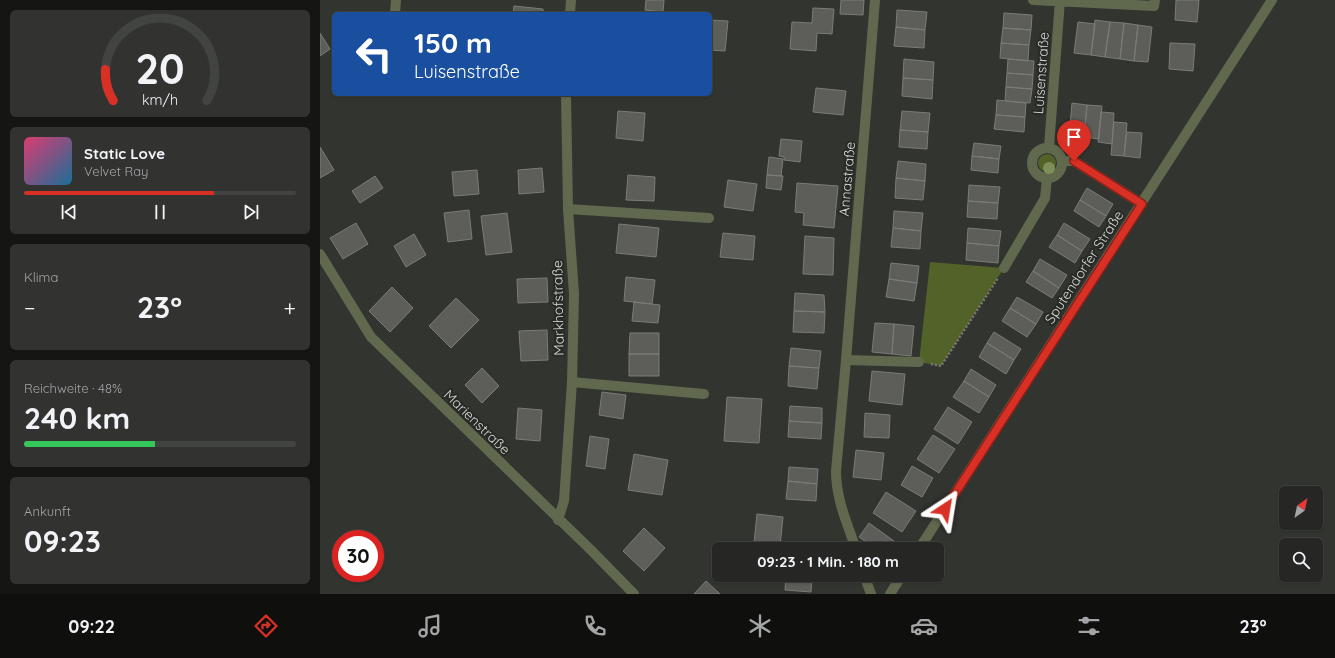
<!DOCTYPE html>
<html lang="de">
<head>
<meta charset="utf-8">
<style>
	:root { --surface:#262724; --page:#323331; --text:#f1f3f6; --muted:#a4a5a6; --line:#424441; --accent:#d93025 }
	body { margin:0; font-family:Quicksand,sans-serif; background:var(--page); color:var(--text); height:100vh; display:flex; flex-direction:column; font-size:15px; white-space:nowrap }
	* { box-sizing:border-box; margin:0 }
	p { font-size:13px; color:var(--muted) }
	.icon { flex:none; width:22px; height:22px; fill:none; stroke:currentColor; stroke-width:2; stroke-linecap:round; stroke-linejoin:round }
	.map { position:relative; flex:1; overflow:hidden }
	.side { display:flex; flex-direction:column; gap:10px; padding:10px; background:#151514; width:320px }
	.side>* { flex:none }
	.banner { position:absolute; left:12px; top:12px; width:380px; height:84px; border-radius:6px; box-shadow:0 1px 3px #0004,0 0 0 1px var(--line); background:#1a4fa0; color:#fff; overflow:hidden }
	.needle { width:26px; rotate:33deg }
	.fabs { position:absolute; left:959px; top:486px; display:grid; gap:8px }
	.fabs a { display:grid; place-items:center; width:44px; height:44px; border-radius:6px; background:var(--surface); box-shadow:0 1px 3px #0004,0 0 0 1px var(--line); font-size:20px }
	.speed { position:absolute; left:12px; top:530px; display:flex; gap:8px; font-size:20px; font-weight:700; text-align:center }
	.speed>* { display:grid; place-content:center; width:52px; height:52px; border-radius:50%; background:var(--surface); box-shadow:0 1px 3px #0004,0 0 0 1px var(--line); line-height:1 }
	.speed .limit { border:6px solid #d22; background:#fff; color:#111 }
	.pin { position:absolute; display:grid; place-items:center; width:34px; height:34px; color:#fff; margin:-41px -17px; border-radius:50% 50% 50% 0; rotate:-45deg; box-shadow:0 0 4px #0007 }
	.pin .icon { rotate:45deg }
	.me { position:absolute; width:44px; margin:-22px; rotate:33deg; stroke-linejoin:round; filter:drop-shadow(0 0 3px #0008) }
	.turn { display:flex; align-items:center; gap:14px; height:84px; padding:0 16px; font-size:18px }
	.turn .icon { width:52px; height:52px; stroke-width:2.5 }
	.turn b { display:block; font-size:28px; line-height:34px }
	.big { font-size:30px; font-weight:700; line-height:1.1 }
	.side .tile { flex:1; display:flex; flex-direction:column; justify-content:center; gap:6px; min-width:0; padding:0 14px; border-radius:6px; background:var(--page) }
	.side .dial { align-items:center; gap:0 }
	.dial svg { height:104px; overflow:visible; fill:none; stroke:var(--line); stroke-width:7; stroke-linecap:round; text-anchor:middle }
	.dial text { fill:var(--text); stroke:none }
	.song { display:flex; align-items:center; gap:12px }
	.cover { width:48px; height:48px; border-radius:6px; background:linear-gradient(135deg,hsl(340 70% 55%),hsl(200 70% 35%)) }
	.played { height:4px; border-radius:2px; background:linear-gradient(90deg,var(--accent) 70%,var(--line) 70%) }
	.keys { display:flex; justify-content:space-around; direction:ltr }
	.heat { display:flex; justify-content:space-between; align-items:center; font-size:22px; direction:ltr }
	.charge { height:6px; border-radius:3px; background:linear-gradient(90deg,#34c759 48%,var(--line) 0) }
	.trip { position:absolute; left:392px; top:542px; width:232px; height:40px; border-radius:6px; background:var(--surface); box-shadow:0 1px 3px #0004,0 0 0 1px var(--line); font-weight:700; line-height:40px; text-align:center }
	.tabs { display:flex; height:64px; justify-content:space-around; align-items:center; background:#0f100e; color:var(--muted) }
	.tabs .icon { width:28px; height:28px }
	.tabs .on { color:var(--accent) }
	.tabs b { font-size:18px; color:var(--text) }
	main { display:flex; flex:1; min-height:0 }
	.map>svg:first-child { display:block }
</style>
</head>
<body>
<main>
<section class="side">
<div class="tile dial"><svg viewBox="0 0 100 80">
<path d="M14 69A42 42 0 1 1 86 69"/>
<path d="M14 69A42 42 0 0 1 8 45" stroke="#d93025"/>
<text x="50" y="56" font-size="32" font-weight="700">20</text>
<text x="50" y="72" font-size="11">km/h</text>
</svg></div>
<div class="tile">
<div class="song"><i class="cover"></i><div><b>Static Love</b><p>Velvet Ray</p></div></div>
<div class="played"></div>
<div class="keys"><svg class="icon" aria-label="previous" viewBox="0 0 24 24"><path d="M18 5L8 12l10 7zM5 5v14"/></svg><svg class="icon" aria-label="pause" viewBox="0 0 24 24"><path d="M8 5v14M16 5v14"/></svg><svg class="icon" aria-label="next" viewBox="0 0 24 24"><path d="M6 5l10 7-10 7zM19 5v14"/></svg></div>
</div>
<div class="tile"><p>Klima</p>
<div class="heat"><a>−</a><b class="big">23°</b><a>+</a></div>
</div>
<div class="tile"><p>Reichweite · 48%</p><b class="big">240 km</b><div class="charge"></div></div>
<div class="tile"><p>Ankunft</p><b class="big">09:23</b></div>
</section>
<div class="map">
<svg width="1015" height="594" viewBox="0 0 1015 594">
	<rect width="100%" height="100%" fill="#323430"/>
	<path fill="#526229" d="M718 163a9 9 0 1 1 18 0a9 9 0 1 1-18 0Z
		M610 262 684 268 621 366 599 362Z"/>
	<path fill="#5d5e5a" stroke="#7a7c77" d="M326 0H344L343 12 325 10Z
		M521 0H544L543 15 520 14Z
		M856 0H879L877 22 855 20Z
		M194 6 223 9V14H193Z
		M493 8 514 9 512 34 497 33 496 51 470 49 472 22 492 23Z
		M577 10 607 12 605 30 576 27Z
		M684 13 712 15 711 30 683 28Z
		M390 20 408 21 405 51 390 50Z
		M775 20 790 22 785 57 771 55Z
		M758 22 775 24 771 55 754 53Z
		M790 22 804 23 800 59 785 57Z
		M804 23 818 25 814 61 800 59Z
		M818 25 832 27 828 62 814 61Z
		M576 27 605 30 604 48 574 46Z
		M683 28 711 30 709 45 681 43Z
		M0 33 10 49 0 56Z
		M681 43 709 45 708 61 680 58Z
		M850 43 875 44 873 71 849 69Z
		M584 59 614 62 613 80 583 78Z
		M688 59 714 61 713 75 687 73Z
		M687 73 713 75 712 89 686 87Z
		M583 78 613 80 612 99 582 96Z
		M686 87 712 89 710 103 685 101Z
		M496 88 526 91 523 115 493 112Z
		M677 100 706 103 705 117 676 115Z
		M752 103 767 105 764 137 749 136Z
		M767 105 782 106 779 139 764 137Z
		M298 111 325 113 323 141 296 138Z
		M582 111 610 113 608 132 580 130Z
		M781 112 794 113 792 144 778 142Z
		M676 115 705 117 704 132 674 129Z
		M794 122 807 123 804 156 791 155Z
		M580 130 608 132 607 149 579 147Z
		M807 132 822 133 820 158 804 156Z
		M461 139 482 141 480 162 464 160V157L459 156Z
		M654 143 681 146 679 159 652 156Z
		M0 147 14 170 0 178Z
		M652 156 679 159 678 173 651 170Z
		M449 157 463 159 461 176 447 175Z
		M578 161 606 164 605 181 576 178Z
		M222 168 224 192 199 194 198 170Z
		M157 170 159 194 134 196 132 172Z
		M308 175 335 177 334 201 306 200Z
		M447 175 463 176 461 190 446 188Z
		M55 176 63 188 40 203 32 191Z
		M576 178 605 181 603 200 575 198Z
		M408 180 437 184 433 211 404 207Z
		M477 183 518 186 514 228 483 225 484 213 475 212Z
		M649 185 680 187 678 203 648 201Z
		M767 188 793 204 786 216 760 200Z
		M760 200 786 216 779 227 754 211Z
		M648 201 678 203 677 219 647 217Z
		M149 210 152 239 128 242 124 213Z
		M574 211 603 213 601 231 573 228Z
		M187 213 192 252 166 255 161 216Z
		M36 223 48 244 23 259 10 238Z
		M744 223 770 239 762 251 737 235Z
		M299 224 339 228 336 257 296 253Z
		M573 228 601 231 600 249 571 247Z
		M648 228 681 231 679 246 647 243Z
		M403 233 435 236 433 260 400 257Z
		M94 234 106 255 86 267 74 246Z
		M737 235 762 251 755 263 729 247Z
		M485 236 514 238 513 275 483 274Z
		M647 243 679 246 678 263 646 260Z
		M720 259 747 275 739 288 713 271Z
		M571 263 599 266 597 283 569 279Z
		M713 271 739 288 732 298 706 282Z
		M306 277 335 280 332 304 304 301Z
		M227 278 228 302 198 303 197 279Z
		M569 279 597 283 594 301 566 297Z
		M72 287 93 308 70 332 49 311Z
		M475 293 504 295 505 312 474 311Z
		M697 297 723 312 716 324 690 308Z
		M136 298 159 320 131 348 109 326Z
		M314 302 340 305 338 323 312 321Z
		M690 308 716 324 707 337 682 321Z
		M474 311 505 312 504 333 473 332Z
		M555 323 574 324 572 354 552 352Z
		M574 324 594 326 591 356 572 354Z
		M227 330 228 360 201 361 199 331Z
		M674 332 701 349 694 360 667 343Z
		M310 333H339V354H309Z
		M667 343 694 360 686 374 659 357Z
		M471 348 501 351 499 368 469 366Z
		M309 354H339V376H309Z
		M469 366 499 368 497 389 468 386Z
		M162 368 179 386 162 403 145 385Z
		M651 369 676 385 669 397 644 381Z
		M552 371 585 374 582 405 549 401Z
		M644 381 669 397 659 413 633 397Z
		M282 392 306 395 303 419 279 415Z
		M407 397 442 399 439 443 404 441Z
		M470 406 502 408V423L469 421Z
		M628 407 652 422 638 444 614 429Z
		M198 408 222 410 220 441 196 439Z
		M545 413 570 415 569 438 544 437Z
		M469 421 502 423 501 439 468 437Z
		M613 435 635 449 619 473 597 459Z
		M270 436 289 439 285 469 266 466Z
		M536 450 564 453 561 480 533 477Z
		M314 454 348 460 342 495 308 490Z
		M592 466 613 478 602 497 581 485Z
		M469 467 498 469 497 484 468 481Z
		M468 481 497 484 496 501 466 499Z
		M566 492 596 511 582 532 553 513Z
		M437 514 463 517 460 546 434 543Z
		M549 523 574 541 569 549H553L554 547 539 537Z
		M324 528 345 548 324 571 303 551Z
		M466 575H492L491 592 465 590Z
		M386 581 400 594H374Z"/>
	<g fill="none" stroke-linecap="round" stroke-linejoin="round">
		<path stroke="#777875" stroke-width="2.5" stroke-dasharray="2 2" stroke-linecap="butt" d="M611 364 621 366 678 278"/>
		<path stroke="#60694e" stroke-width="10" d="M75 14 76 0
			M248 209 389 218
			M526 360 599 362
			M252 382 384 394"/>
		<path stroke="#60694e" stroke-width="10" d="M713 0 834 6 835 0
			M250 14 251 0
			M729 147 740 0
			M712 163a15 15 0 1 1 30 0a15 15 0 1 1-30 0Z
			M743 161H754L822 204
			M0 254 51 337 271 550 314 594
			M684 268 725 198 727 178
			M238 520 244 501 252 382 254 294 248 209 246 94
			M536 549C527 523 516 499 516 471L526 360 555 0
			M599 549 952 0
			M544 575 551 594
			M570 594 582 575"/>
	</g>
	<circle fill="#7e8f5a" cx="729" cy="168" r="6"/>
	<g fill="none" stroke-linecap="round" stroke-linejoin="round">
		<defs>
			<path id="route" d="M625 509 822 204 754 161"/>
		</defs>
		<use href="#route" stroke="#8d1f18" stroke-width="10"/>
		<use href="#route" stroke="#d93025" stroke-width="7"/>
	</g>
	<g text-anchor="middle" stroke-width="4" stroke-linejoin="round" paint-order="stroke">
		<g font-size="14" fill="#d8d9d6" stroke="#282a26">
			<text transform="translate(721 73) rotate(-86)" y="5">Luisenstraße</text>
			<text transform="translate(527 179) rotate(-85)" y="5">Annastraße</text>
			<text transform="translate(764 267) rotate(-57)" y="5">Sputendorfer Straße</text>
			<text transform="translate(238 308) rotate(-91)" y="5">Markhofstraße</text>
			<text transform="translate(157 422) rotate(44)" y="5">Marienstraße</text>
		</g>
	</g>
</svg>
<div class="fabs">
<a><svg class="needle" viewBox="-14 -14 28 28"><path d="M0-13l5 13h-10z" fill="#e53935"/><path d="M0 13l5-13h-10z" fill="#a4a5a6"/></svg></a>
<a><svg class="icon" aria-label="search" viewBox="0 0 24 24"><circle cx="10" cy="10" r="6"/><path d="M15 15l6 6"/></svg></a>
</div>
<div class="speed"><div class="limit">30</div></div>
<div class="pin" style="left:754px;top:161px;background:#d93025"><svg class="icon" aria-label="arrive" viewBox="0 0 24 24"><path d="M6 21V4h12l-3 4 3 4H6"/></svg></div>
<svg class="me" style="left:625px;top:509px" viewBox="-20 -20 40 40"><path d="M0-17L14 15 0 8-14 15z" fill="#d93025" stroke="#fff" stroke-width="4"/></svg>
<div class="trip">09:23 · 1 Min. · 180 m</div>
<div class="banner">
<div class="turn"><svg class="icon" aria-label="left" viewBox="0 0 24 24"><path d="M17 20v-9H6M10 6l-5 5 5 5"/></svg><div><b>150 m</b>Luisenstraße</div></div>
</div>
</div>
</main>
<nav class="tabs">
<b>09:22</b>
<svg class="icon on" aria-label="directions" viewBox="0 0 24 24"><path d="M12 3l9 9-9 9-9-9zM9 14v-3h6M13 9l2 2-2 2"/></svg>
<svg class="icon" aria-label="music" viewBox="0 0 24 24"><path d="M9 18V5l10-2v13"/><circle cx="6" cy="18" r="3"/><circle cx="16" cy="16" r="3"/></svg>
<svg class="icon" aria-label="phone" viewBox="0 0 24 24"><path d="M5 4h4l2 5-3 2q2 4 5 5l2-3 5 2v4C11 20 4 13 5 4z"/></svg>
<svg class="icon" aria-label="climate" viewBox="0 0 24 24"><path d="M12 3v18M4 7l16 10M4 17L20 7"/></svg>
<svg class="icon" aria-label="car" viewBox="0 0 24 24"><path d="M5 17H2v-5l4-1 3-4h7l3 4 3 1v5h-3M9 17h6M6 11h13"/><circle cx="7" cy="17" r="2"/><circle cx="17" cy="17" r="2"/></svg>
<svg class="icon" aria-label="filters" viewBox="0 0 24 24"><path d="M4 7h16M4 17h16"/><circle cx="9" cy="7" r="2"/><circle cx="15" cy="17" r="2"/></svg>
<b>23°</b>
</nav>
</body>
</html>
